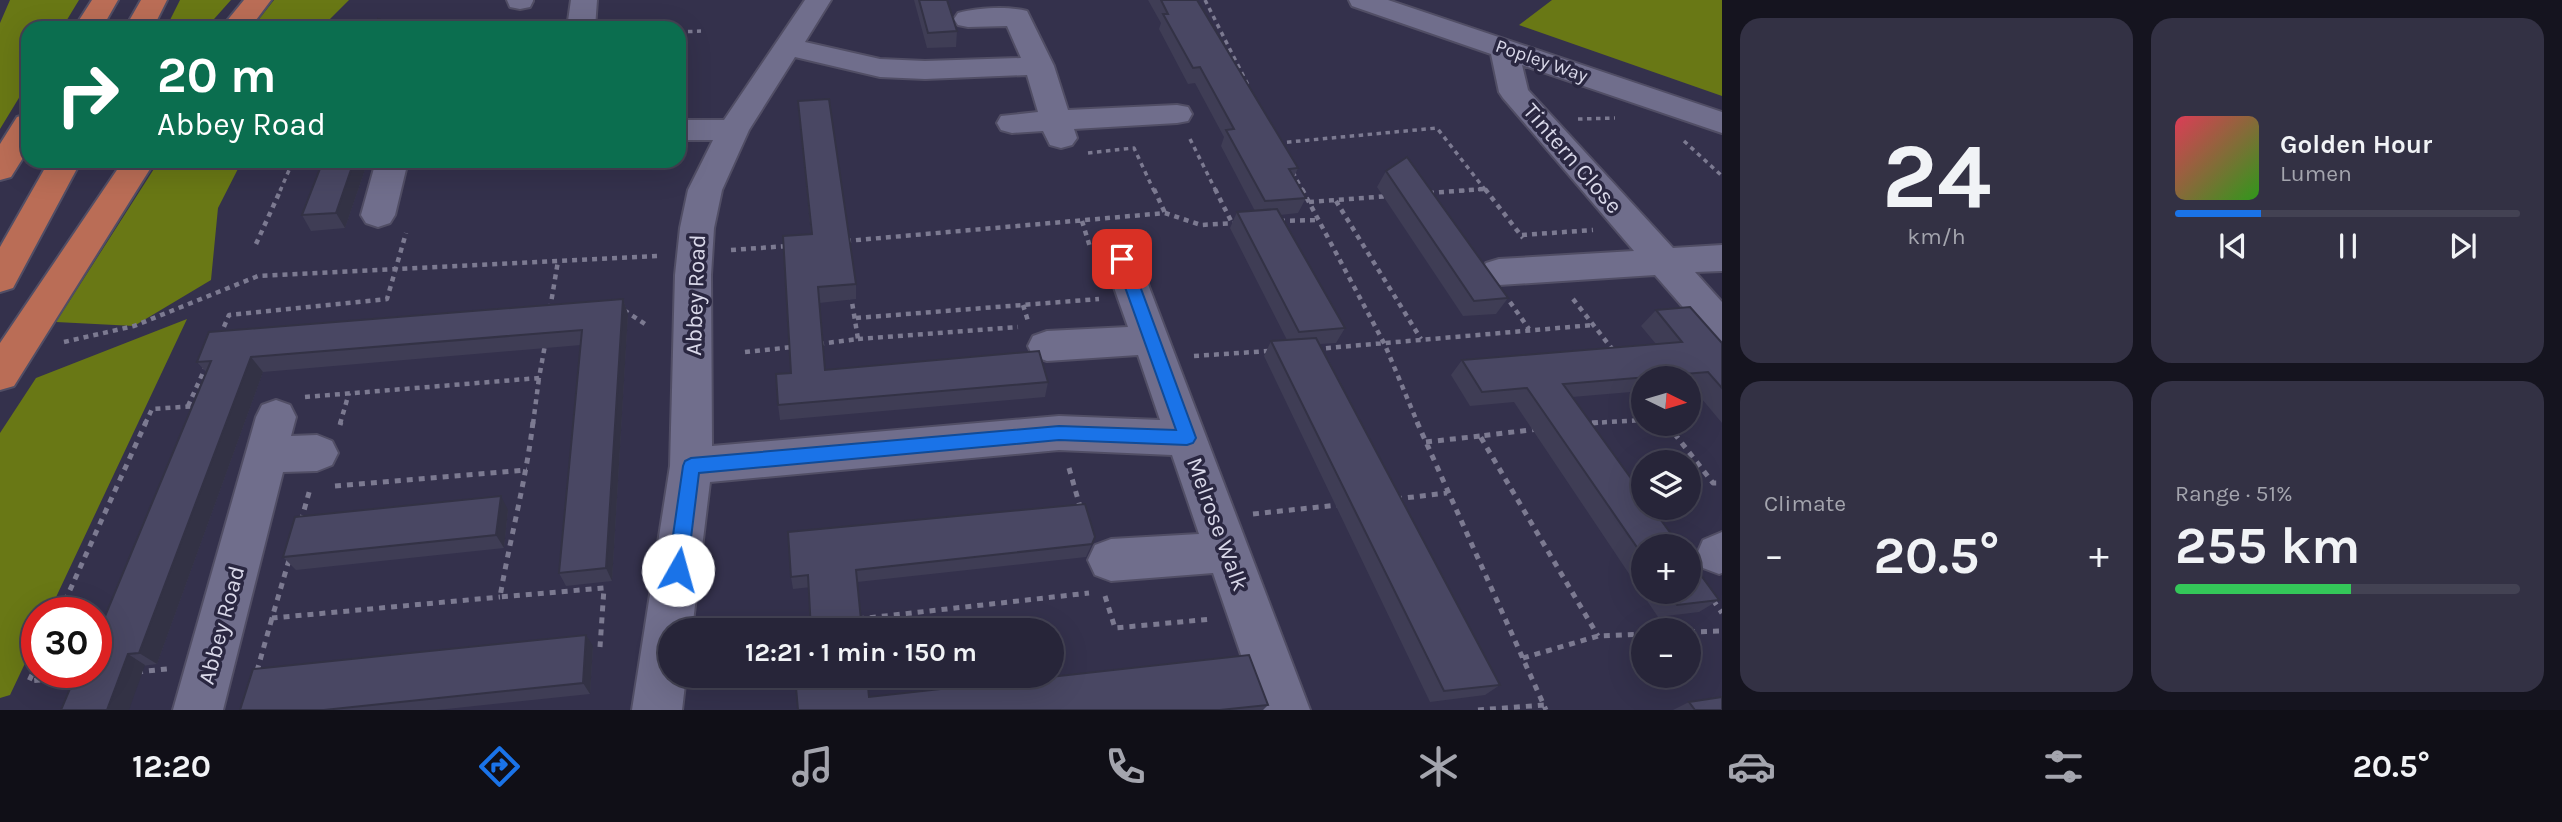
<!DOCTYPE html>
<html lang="en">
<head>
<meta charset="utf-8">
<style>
	:root { --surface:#272539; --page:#333144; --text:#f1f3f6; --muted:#a4a5ae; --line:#434253; --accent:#1a73e8 }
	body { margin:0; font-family:Karla,sans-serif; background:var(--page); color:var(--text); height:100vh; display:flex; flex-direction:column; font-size:26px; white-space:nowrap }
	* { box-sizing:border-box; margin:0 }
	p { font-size:23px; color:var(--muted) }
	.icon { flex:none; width:38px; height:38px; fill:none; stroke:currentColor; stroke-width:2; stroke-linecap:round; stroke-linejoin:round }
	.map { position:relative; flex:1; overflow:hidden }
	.panel { display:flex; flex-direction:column; gap:18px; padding:18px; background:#15141f; width:840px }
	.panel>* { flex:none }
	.top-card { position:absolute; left:21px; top:21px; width:665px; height:147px; border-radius:21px; box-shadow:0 7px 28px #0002,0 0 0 2px var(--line); background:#0b6e4f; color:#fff; overflow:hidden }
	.needle { width:46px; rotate:95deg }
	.buttons { position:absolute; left:1631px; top:366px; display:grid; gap:14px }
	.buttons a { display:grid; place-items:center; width:70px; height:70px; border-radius:50%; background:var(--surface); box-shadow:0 7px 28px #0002,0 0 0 2px var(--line); font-size:35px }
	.speed { position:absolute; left:21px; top:597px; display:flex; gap:14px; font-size:35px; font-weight:700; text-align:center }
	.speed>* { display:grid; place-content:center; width:91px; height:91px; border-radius:50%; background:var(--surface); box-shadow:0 7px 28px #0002,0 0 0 2px var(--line); line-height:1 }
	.speed .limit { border:10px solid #d22; background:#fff; color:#111 }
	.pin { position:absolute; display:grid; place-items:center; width:60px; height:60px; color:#fff; margin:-30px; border-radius:14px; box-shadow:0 4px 10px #0006 }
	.me { position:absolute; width:77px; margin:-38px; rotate:7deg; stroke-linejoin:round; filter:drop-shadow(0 0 5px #0008) }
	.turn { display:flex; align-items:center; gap:24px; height:147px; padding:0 21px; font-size:32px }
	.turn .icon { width:91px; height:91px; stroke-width:2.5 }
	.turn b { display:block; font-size:49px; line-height:60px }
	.big { font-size:52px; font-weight:700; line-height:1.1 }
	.panel .widget { flex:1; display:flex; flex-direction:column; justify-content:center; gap:10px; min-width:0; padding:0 24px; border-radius:21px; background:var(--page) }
	.panel .dial { align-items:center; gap:0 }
	.dial b { font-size:91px; line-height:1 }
	.song { display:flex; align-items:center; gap:21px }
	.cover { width:84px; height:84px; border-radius:10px; background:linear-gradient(135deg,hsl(350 70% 55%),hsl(110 70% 35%)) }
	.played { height:7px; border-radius:4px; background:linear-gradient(90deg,var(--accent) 25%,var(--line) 25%) }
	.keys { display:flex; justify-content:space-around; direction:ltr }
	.heat { display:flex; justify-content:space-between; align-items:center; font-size:38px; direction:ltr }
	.charge { height:10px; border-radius:5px; background:linear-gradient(90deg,#34c759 51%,var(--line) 0) }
	.panel .tiles { flex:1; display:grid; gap:18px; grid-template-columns:repeat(2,1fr) }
	.trip { position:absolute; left:658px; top:618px; width:406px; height:70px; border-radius:35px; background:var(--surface); box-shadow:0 7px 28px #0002,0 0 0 2px var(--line); font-weight:700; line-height:70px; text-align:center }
	.dock { display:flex; height:112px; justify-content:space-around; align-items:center; background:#100f17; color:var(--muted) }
	.dock .icon { width:49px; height:49px }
	.dock .selected { color:var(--accent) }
	.dock b { font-size:32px; color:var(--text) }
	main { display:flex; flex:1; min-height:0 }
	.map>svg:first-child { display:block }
</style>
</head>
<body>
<main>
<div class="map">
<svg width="1722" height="710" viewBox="0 0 1722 710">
	<rect width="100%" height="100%" fill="#34314c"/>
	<path fill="#697815" d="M10 0H79L62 28H28V83L0 129V23Z
		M180 0H231L206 28H166Z
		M274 0H349L321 28H252Z
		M1552 0H1722V96L1519 25Z
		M159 161H242L218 208 211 280 134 326 56 322Z
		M187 319 49 612H37V638L10 695 0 698V433L36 378Z"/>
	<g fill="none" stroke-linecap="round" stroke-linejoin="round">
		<defs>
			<path id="minor" d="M507 0H533V1L530 7 520 9 510 7Z
				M571 0H597L595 28H567Z
				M805 0H831L805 42 880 59 925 61 1021 58 1007 26 968 27 958 25 954 19 958 13C978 8 1006 6 1027 11L1054 66 1068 110 1177 105 1188 107 1192 114 1188 121 1177 123 1074 129 1077 138 1072 145 1061 148 1050 145 1043 131 1012 133 1001 130 997 123 1001 116 1038 112 1027 75 925 79 880 77 795 57 749 130 722 190 714 228 711 275 712 446 1059 416 1160 420 1138 355 1047 361 1033 356 1028 346 1033 336 1047 331 1128 327 1104 259 1109 250 1122 246 1135 250 1310 710H1260L1213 573 1111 581 1095 575 1088 560 1095 545 1111 539 1199 534 1172 455 1059 450 710 482 692 630H670V676H686L682 710H632L670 466 675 275 680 228 688 190 713 140H679V120H724Z
				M1349 0H1388L1722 112V133L1522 65 1528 90 1673 248 1722 245V271L1695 272 1722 302V341L1709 337 1655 275 1499 285 1486 281 1481 272 1486 263 1499 259 1634 251 1503 98 1499 92 1491 54 1352 6Z
				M376 161H408L395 215 390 223 378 227 366 223 361 215Z
				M276 400 290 405 296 417 291 436 317 435 332 441 338 453 332 465 317 471 283 472 223 710H173L256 417 262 405Z
				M1722 532V573L1719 574 1703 568 1697 554 1703 540Z"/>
			<path id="highway" d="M92 0H118L102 28H74Z
				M141 0H167L153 28H125Z
				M244 0H271L250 28H221Z
				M28 114V150L11 177 0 180V144L17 117Z
				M49 161H81L13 288 0 292V247Z
				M123 161H155L14 386 0 390V343Z"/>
		</defs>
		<use href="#minor" stroke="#514e65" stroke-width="4"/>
		<use href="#highway" stroke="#514e65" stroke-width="4"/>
		<path stroke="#7c7a91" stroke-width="3.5" stroke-dasharray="4.5 4.5" stroke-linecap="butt" d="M1205 0 1249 87
			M679 32 701 31
			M1578 119 1615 118
			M1190 139 1216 191
			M1684 141 1722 176
			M1278 143 1437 128 1486 191
			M1088 153 1134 148 1154 191
			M1293 172 1303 191
			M280 191 293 161
			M1460 191 1483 189"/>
		<path stroke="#7c7a91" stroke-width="4.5" stroke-dasharray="5 5" stroke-linecap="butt" d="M1154 189 1165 213
			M1215 189 1232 223
			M1302 189 1385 345 1418 424
			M1485 189 1523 238
			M1429 193 1483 189
			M1336 201 1421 339
			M1309 202 1389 196
			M1082 221 1090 247
			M1280 221 1318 220
			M1522 235 1593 230
			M846 241 1165 213 1201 225 1236 223
			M256 244 281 189
			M731 250 788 246
			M1573 299 1613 350
			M1510 302 1529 329
			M1023 305 1028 321
			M550 309 558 261
			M624 310 648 326
			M856 318 1099 299
			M220 336 229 315 387 299 406 233
			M858 339 1018 327
			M64 342 134 326 258 276 659 256
			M819 344 858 339 851 296
			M1316 349 1593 325
			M745 352 793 347
			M1194 356 1269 351
			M305 397 539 378 545 345
			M188 406 206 366
			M1592 423 1643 420
			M145 424 152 409 196 406
			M340 424 349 393
			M533 424 539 378"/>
		<path stroke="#7c7a91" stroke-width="5" stroke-dasharray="6 6" stroke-linecap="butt" d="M533 422C526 481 510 538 500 597L604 588 600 647
			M1417 422 1546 710
			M1592 423 1604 422
			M1667 424 1713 483H1722
			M340 425 341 422
			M1538 429 1480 436 1598 636
			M1426 442 1480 436
			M1069 468 1081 510
			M335 486 527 470
			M1396 499 1447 493
			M1253 514 1338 505
			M301 521 310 489
			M289 560 272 618 500 597
			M1105 596 1115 628 1212 619
			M1713 600 1722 613
			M60 612 146 422
			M858 619 1089 593
			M753 630 814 623
			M1689 632 1722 631
			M1523 658 1598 636 1643 634
			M37 664 29 681 80 677
			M257 671 272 618
			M137 672 167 669
			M1478 710 1544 705"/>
		<use href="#minor" fill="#706e8c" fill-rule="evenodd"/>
		<use href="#highway" fill="#ba6d56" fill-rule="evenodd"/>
	</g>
	<path fill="#3f3d55" d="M914 0H947L957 31 956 47 927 48Z
		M1148 0H1197L1298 168 1294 177 1306 198 1298 213 1280 215 1345 328 1336 343 1320 344 1500 685 1485 695 1430 702 1264 356 1271 341 1287 340 1230 228 1237 212 1255 211 1221 146 1224 137 1195 83 1188 84 1159 29 1161 23Z
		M798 101 856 284V299L819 303 825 370 1048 382 1045 397 780 420 778 405 791 373 811 234Z
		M323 161H368L345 228 311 231 302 215Z
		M1386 171 1508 298 1496 314 1463 316 1377 187Z
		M623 299 628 314 612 581 566 586 559 573 581 345 263 372 157 664 96 672 206 372 197 362Z
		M1656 310 1722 343V423L1691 386 1689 387V378H1643V391L1572 397 1643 546V592H1689L1719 600 1699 612 1658 617 1514 402 1470 406 1451 375 1462 360 1656 344 1641 326Z
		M508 510 504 548 296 570 283 557Z
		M1095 537 1086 557 793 589 791 577Z
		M593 646 590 694 437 710H240Z
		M869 697 1268 705 1263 710H798Z
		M1689 702 1722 710H1673Z"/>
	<path fill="#333245" d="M354 161H368L345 228 336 213Z
		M623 299 628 314 612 581 606 568Z
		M251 357 263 372 157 664 139 653Z
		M501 496 508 510 504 548 496 535Z
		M586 635 593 646 590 694 583 683Z
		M128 654 145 665 129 710H107Z"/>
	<path fill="#494763" stroke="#333245" stroke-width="2" d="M919 0H947L957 31 928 33Z
		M1161 0H1197L1298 168 1289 169 1306 198 1265 201 1226 130 1234 129 1200 67 1193 68 1163 14H1168Z
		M378 19 402 28H375Z
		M829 99 856 284 818 287 825 370 1039 351 1048 382 778 405 776 374 791 373 783 236 812 234 798 101Z
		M1407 157 1508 298 1474 301 1386 171Z
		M323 161H354L336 213 302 215Z
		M1277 209 1345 328 1299 332 1237 212Z
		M623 299 606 568 559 573 582 330 251 357 139 653 128 654 107 710H61L77 672H96V638L211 361 197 362 209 332Z
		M1690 307 1722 343V388L1708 372 1563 384 1643 495V508H1652L1680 546H1643V556L1527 388 1482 392 1462 360 1682 342 1656 310Z
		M1316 338 1500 685 1444 691 1271 341Z
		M501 496 496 535 283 557 295 517Z
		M1085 504 1095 537 1092 544 856 570 862 630H811L808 575 791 577 788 532Z
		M1689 559 1719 600 1677 605 1667 592H1689Z
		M586 635 583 683 324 710H240L253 669Z
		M1249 655 1268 705 1220 710H798L795 676H867L869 697Z
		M1722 697V710H1695L1689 702Z"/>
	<path fill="#1a73e8" stroke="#114b97" stroke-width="2" d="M1122 254 1130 259 1196 438 1193 443 1187 445 1059 440 699 473 687 570 684 576 678 578 671 576 668 570 683 466 685 461 691 458 1059 426 1176 430 1115 259Z"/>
	<g text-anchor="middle" stroke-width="7" stroke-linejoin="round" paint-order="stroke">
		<g font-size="19" fill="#d9d8e9" stroke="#2a2741">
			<text transform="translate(1542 60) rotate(19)" y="7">Popley Way</text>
		</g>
		<g font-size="23" fill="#d9d8e9" stroke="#2a2741">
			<text transform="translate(1573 158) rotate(49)" y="8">Tintern Close</text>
			<text transform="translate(695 295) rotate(-88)" y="8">Abbey Road</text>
			<text transform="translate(1218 524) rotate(70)" y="8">Melrose Walk</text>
			<text transform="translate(221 625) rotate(-75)" y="8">Abbey Road</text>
		</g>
	</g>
</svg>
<div class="buttons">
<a><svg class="needle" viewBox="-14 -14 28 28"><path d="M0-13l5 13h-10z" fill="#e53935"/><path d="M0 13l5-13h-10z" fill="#a4a5ae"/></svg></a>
<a><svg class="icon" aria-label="layers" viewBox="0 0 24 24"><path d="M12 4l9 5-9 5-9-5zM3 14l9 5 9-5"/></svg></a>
<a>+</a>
<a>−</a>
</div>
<div class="speed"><div class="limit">30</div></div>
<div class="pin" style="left:1122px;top:259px;background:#d93025"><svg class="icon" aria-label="arrive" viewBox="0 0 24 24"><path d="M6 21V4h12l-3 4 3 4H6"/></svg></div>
<svg class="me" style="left:678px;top:570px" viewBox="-20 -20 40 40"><circle r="19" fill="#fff"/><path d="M0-13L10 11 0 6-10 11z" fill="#1a73e8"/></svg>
<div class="trip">12:21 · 1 min · 150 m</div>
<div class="top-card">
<div class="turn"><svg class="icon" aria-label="right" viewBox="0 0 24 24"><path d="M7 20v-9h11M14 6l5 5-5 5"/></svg><div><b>20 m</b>Abbey Road</div></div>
</div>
</div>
<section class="panel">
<div class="tiles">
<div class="widget dial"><b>24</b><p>km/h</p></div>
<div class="widget">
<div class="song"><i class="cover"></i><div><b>Golden Hour</b><p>Lumen</p></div></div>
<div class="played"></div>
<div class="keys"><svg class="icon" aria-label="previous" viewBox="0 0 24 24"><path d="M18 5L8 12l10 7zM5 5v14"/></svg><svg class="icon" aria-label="pause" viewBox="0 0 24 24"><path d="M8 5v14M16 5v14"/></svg><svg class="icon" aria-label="next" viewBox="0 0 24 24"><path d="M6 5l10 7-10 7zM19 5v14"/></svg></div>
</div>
<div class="widget"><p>Climate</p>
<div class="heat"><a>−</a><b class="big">20.5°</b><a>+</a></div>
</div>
<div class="widget"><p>Range · 51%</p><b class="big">255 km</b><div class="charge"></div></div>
</div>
</section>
</main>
<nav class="dock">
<b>12:20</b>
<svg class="icon selected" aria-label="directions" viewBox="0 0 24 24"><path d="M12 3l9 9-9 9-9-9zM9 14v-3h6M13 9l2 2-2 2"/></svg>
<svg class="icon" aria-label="music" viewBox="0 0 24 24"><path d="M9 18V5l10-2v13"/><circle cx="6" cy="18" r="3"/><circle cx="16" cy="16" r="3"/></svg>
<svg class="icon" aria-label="phone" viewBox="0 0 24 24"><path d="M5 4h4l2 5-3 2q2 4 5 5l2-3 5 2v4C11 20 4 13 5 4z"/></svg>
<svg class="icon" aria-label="climate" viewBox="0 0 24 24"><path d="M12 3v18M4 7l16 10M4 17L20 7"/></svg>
<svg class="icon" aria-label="car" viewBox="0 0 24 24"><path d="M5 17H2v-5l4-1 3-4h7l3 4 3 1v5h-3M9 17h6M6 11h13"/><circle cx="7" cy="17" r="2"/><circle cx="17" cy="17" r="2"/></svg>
<svg class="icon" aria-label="filters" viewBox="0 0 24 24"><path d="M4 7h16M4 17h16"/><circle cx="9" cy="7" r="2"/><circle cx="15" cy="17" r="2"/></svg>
<b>20.5°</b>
</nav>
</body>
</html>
